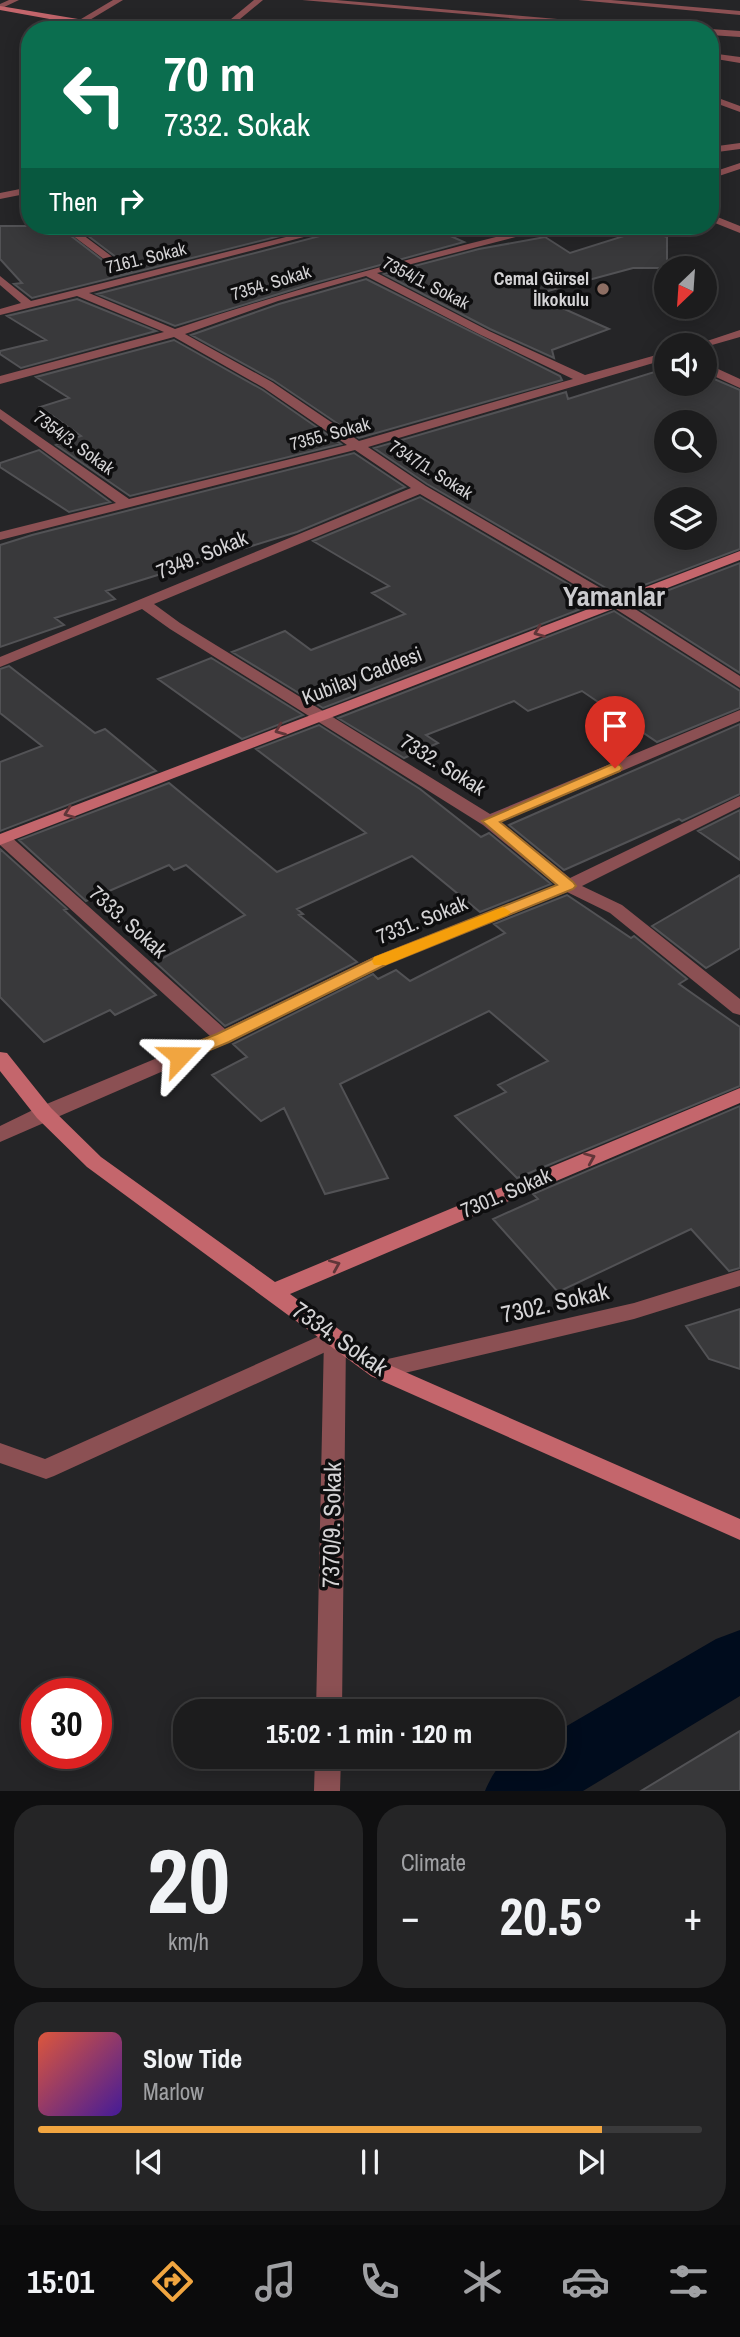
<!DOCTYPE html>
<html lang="en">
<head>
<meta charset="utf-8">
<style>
	:root { --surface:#1c1c1d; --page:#252526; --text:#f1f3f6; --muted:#a0a1a4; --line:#3a3a3b; --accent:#f1a540 }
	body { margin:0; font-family:"Archivo Narrow",sans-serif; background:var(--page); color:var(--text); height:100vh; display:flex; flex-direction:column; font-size:26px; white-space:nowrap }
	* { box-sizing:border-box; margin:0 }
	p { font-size:23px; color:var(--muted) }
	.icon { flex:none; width:38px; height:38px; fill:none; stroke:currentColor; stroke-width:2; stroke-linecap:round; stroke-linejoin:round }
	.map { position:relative; height:1791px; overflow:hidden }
	.side { display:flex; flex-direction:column; gap:14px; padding:14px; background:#0f0f10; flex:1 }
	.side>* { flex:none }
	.guide { position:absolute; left:21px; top:21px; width:698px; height:214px; border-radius:28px; box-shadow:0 4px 18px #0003,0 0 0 2px var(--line); background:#0b6e4f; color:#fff; overflow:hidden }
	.needle { width:46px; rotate:205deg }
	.buttons { position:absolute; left:654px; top:256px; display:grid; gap:14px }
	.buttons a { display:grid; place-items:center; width:63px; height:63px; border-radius:50%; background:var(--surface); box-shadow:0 4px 18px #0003,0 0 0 2px var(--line); font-size:35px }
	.speed { position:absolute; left:21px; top:1678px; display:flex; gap:14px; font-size:35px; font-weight:700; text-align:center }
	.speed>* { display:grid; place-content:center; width:91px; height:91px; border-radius:50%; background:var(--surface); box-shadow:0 4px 18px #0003,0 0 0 2px var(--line); line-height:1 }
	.speed .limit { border:10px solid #d22; background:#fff; color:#111 }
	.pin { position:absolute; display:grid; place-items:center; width:60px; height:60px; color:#fff; margin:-72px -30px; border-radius:50% 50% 50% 0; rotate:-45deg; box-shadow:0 0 7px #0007 }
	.pin .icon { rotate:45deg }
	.me { position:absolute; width:77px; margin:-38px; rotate:67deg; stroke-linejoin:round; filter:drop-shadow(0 0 5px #0008) }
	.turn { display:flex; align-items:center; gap:24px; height:147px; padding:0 28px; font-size:32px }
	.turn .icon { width:91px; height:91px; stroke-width:2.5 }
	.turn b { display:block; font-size:49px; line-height:60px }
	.then { display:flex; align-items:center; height:66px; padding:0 28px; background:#0003; gap:14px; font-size:26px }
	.big { font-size:52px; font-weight:800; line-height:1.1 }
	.side .widget { flex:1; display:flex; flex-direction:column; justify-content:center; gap:10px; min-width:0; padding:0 24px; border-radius:28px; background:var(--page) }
	.side .dial { align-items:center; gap:0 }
	.dial b { font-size:91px; line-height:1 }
	.song { display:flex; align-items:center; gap:21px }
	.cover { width:84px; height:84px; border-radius:10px; background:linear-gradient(135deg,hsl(10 70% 55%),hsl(260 70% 35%)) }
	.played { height:7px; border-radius:4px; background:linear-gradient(90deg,var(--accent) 85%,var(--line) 85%) }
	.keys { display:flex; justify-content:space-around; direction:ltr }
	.heat { display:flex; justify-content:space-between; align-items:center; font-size:38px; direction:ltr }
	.side .tiles { flex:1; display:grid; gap:14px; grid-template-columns:1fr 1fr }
	.widget:last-child { grid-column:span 2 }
	.trip { position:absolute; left:173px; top:1699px; width:392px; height:70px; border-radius:28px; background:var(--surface); box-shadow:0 4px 18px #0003,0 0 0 2px var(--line); font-weight:800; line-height:70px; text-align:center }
	.tabs { display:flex; height:112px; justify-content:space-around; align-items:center; background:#0b0b0c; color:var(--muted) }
	.tabs .icon { width:49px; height:49px }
	.tabs .selected { color:var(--accent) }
	.tabs b { font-size:32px; color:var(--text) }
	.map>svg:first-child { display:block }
</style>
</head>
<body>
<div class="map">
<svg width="740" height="1791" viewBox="0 0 740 1791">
	<rect width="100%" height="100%" fill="#252527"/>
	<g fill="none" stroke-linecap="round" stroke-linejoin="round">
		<path fill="#000c1d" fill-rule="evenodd" d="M740 1630V1696L583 1791H485C502 1751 513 1757 553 1757V1734L716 1639Z"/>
	</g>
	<path fill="#39393b" stroke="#525255" stroke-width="2" fill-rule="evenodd" d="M0 226H58L122 275 133 270 75 226H320L32 298 14 284 22 283 0 259Z
		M349 226H444V233L464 242 311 284 175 326 97 294 347 229Z
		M646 229 667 237V268H633L533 295 609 329 552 350 554 358 490 329 384 274 479 249 545 237 570 253Z
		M366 279 560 376 562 380 359 438 273 380 191 335 279 304Z
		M77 299 156 331 21 368 0 354V351L46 340 7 316Z
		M174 340 263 390 341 444 130 496 56 445 81 436 40 407 69 398 36 377Z
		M667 368V383H705V375L740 390V549L618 595 427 484 374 448 566 392 568 399ZM667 422H705V460H667ZM667 499H705V537H667Z
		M39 450 110 502 69 512 0 467V463Z
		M354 453 405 487 297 532 106 591 115 599 55 618 64 625 0 647V545L32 535Z
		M420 497 599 602 323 708 232 652 285 631 311 650 405 614 372 593 389 586 313 541Z
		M740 563V673L632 604Z
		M614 611 740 691V708L657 742 582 691 528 711 514 701 426 735 438 743 404 758 338 718Z
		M211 658 213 659 303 715 242 739 158 679Z
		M9 666 95 733 105 729 156 771 0 831V762L42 746 0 713V669Z
		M740 724V794L682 821 679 819 564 870 509 825Z
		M319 725 420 789 481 837 489 833 551 884 480 912 412 856 297 909 303 914 299 915 357 962 225 1026 155 962 245 915 186 865 174 870 169 865 86 901 19 840 169 783 277 872 366 833 256 749Z
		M740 810V860L698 831Z
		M0 849 67 909 64 910 156 995 115 1015 110 1010 44 1042 0 997Z
		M740 875V948L706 968 652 926Z
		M567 895 631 938 634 936 687 979 679 984 740 1027V1086L517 1178 455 1116 506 1092 498 1085 548 1061 489 1011 340 1084 388 1178 325 1194 284 1108 261 1121 212 1075 247 1057 233 1044 373 974 378 979 396 970 410 981 505 933 494 924Z
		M740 1106V1268L729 1271 691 1229 558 1292 493 1219 538 1199 533 1194Z
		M740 1309V1369L709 1359 686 1326Z
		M740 1731V1791H641Z"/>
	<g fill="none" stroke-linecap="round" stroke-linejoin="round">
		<path fill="#8b5053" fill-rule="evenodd" d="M335 1329 343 1332 346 1338 343 1344 54 1476 46 1479 0 1463V1443L45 1459Z"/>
		<path fill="#8b5053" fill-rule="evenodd" d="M9 0H19L0 9V4Z
			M113 0H123L83 24 76 22Z
			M254 0H263L234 24 286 30H190L225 24Z
			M302 0H336L685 30H647Z
			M578 0H611L740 11V15Z
			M710 29 740 31V37L710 35Z
			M710 53 740 57V63L710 58Z
			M710 95 740 106V112L710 101Z
			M740 143V149L710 153V147Z
			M740 163V169L710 179V173Z
			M30 187V193L0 199V193Z
			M710 214 740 226V233L710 221Z
			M60 226H71L130 270 121 272Z
			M330 226H346L89 293 175 329C296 288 418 256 541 226H558L377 273 489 331 585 375 667 352V359L368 447 426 486 621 600 740 676V688L611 606 420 494 154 604 180 623 490 814 740 710V721L501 822 570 878 740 796V807L582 886 622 905 740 999V1015L733 1013 610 913 567 892 388 964 230 1042 0 1142V1126L37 1108 210 1036 0 845V835H9L225 1029 376 956 556 885 483 825 170 629 142 609 0 667V657L411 488 355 450 0 540V532L116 503 0 419V409L129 499 347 445 264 388 174 337 0 384V376L164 332 77 296 0 315V309L21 303 0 285V276L31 301ZM366 276 481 335 573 379 359 441 272 382 185 334 278 301Z
			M740 330V337L705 347V345H695Z
			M705 363 740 379V388L705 372Z
			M740 1270V1286L634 1319 379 1379 371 1376 368 1370 371 1364 379 1361 634 1303Z
			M335 1329 343 1332 346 1338 342 1712H316L324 1338 327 1332Z
			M315 1757H341L340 1791H314Z"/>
		<path fill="#c4666c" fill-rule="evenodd" d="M0 6 126 27 130 30H110L0 10Z
			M740 551V560L0 845V834Z
			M0 1052 7 1053 51 1108 101 1157 275 1282 740 1088V1103L290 1294 387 1364 740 1519V1540L371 1376 87 1167 37 1118 0 1071Z"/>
	</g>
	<defs><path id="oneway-chevron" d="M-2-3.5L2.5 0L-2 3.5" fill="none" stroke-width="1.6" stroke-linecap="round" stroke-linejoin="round" transform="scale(1.75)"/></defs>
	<g stroke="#603639">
		<use href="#oneway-chevron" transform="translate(539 632) rotate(159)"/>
		<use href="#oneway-chevron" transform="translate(280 730) rotate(158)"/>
		<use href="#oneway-chevron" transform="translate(69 813) rotate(159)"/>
		<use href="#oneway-chevron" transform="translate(590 1158) rotate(-23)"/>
		<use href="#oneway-chevron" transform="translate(335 1265) rotate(-23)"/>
	</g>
	<path fill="#f1a540" stroke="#9d6b2a" stroke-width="2" d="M615 763 620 765 622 768 620 771 500 822 573 882 576 886 573 889 387 964 229 1042 186 1060H174L172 1056 174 1051 217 1034 376 957 557 885 482 821Z"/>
	<path fill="#f59e0b" d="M503 907 511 912 508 915 386 965H374L372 961 374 957Z"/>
	<circle fill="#8d6e63" stroke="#0e0e0f" stroke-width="2.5" cx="603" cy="289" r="7"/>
	<g text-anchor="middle" stroke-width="7" stroke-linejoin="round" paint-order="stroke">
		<g font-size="18" fill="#d4d3d5" stroke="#0e0e0f">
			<text transform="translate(146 258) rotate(-14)" y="6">7161. Sokak</text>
			<text transform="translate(271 283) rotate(-17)" y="6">7354. Sokak</text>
			<text transform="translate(426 283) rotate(27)" y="6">7354/1. Sokak</text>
			<text transform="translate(330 434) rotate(-15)" y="6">7355. Sokak</text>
			<text transform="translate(74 443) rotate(36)" y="6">7354/3. Sokak</text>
			<text transform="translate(431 470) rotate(32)" y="6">7347/1. Sokak</text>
		</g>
		<g font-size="18" font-weight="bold" fill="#d4d3d5" stroke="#0e0e0f" text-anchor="end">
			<text x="589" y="285">Cemal Gürsel<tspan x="589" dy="21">İlkokulu</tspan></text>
		</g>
		<g font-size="21" fill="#d4d3d5" stroke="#0e0e0f">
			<text transform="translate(202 555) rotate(-22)" y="7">7349. Sokak</text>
			<text transform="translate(362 676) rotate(-21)" y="7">Kubilay Caddesi</text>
			<text transform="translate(443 765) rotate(32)" y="7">7332. Sokak</text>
			<text transform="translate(422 920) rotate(-22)" y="7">7331. Sokak</text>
			<text transform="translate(128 922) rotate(42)" y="7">7333. Sokak</text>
			<text transform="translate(506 1193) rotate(-23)" y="7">7301. Sokak</text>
		</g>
		<g font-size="24" fill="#d4d3d5" stroke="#0e0e0f">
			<text transform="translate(555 1303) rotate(-13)" y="8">7302. Sokak</text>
			<text transform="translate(340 1339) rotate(35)" y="8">7334. Sokak</text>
			<text transform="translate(332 1525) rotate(-89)" y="8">7370/9. Sokak</text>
		</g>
		<g font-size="28" font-weight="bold" fill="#cbcbce" stroke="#0e0e0f">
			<text x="614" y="606">Yamanlar</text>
		</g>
	</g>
</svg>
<div class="buttons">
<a><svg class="needle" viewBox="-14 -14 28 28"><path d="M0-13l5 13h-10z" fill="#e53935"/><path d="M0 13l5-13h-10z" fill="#a0a1a4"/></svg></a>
<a><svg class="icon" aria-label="sound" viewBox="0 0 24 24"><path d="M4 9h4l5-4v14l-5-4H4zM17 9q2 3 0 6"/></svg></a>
<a><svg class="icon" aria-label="search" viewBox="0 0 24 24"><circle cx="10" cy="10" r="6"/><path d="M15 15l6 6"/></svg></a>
<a><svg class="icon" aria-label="layers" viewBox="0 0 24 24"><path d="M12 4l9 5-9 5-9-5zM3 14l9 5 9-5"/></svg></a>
</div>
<div class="speed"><div class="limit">30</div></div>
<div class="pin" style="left:615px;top:768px;background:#d93025"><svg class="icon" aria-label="arrive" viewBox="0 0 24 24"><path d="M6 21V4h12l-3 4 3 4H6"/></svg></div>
<svg class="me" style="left:180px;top:1056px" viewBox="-20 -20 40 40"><path d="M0-17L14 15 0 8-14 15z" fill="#f1a540" stroke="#fff" stroke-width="4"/></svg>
<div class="trip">15:02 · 1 min · 120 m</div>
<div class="guide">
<div class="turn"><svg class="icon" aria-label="left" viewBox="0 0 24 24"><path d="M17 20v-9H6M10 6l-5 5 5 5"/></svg><div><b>70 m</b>7332. Sokak</div></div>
<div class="then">Then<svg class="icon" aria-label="right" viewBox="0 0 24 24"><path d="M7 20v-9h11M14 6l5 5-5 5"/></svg></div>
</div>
</div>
<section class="side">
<div class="tiles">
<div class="widget dial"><b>20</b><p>km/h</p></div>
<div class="widget"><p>Climate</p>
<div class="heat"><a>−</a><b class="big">20.5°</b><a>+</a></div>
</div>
<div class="widget">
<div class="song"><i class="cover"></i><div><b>Slow Tide</b><p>Marlow</p></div></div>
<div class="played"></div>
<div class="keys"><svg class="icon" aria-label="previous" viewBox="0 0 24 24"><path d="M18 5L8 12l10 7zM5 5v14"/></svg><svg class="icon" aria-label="pause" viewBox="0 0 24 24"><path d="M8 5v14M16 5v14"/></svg><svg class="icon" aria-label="next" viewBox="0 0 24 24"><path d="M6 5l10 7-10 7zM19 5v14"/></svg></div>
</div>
</div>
</section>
<nav class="tabs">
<b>15:01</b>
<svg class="icon selected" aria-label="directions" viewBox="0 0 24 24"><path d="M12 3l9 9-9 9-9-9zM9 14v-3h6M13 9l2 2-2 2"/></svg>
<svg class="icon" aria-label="music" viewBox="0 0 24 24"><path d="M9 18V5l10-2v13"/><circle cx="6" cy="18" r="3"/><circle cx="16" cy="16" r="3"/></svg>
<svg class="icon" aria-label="phone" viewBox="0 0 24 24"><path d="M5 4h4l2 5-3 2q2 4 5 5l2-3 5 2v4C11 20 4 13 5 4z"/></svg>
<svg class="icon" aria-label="climate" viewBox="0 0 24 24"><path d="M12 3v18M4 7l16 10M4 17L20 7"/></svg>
<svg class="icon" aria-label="car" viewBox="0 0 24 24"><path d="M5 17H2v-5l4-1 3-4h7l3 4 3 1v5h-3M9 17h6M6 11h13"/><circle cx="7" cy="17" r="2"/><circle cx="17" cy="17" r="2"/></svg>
<svg class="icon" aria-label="filters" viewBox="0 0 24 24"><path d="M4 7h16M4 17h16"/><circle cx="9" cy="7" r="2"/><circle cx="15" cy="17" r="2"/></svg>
</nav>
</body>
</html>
